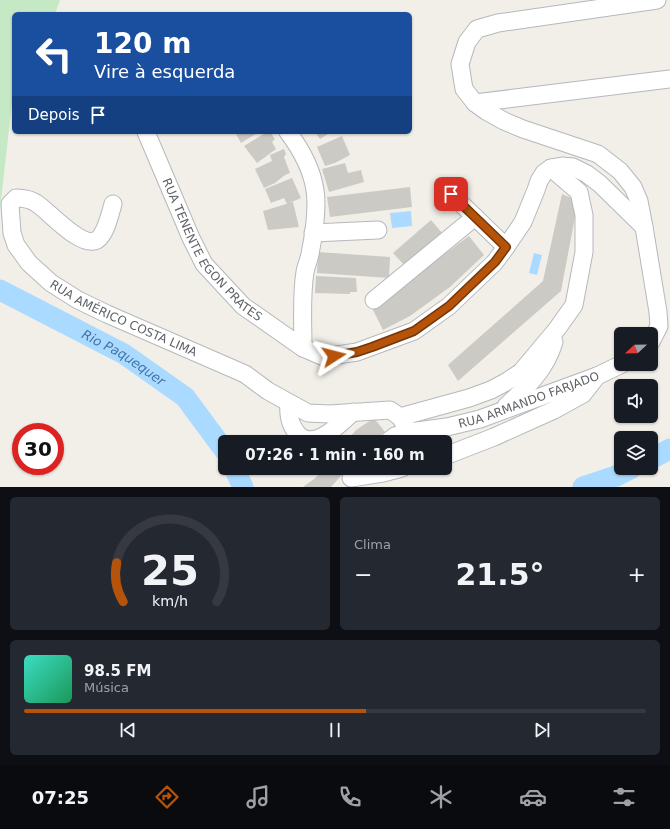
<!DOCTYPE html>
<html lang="pt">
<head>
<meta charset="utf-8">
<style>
	:root { --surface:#171b24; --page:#242831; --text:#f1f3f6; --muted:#9ea1a6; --line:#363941; --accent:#b45309 }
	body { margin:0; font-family:"DejaVu Sans",sans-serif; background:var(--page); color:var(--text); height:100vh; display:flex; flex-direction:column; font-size:15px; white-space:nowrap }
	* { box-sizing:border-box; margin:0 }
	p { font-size:13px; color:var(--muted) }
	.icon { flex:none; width:22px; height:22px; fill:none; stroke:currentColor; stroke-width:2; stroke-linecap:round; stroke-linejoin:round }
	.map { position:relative; height:487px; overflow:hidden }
	.side { display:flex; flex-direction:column; gap:10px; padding:10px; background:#0d0f14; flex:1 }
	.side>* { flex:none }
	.banner { position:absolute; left:12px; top:12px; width:400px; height:122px; border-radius:6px; box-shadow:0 1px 3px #0004; background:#1a4fa0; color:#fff; overflow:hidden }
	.needle { width:26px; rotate:248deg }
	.buttons { position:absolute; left:614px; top:327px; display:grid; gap:8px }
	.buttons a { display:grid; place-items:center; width:44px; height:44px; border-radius:6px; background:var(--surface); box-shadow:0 1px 3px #0004; font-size:20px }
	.speed { position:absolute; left:12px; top:423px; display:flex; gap:8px; font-size:20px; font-weight:700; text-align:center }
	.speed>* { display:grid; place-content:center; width:52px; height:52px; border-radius:50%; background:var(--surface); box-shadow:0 1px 3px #0004; line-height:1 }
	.speed .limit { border:6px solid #d22; background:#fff; color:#111 }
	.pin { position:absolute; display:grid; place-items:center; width:34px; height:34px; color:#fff; margin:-17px; border-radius:8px; box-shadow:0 2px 6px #0006 }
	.me { position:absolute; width:44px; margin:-22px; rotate:81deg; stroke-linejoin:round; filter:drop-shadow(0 0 3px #0008) }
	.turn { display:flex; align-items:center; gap:14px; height:84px; padding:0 16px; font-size:18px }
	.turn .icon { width:52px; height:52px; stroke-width:2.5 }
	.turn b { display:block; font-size:28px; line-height:34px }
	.then { display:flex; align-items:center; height:38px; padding:0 16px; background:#0003; gap:8px; font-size:15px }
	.big { font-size:30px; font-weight:800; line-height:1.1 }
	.side .card { flex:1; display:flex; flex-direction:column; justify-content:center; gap:6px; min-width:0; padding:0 14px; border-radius:6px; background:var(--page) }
	.side .dial { align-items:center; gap:0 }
	.dial svg { height:104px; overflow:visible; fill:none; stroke:var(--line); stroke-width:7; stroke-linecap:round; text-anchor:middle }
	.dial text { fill:var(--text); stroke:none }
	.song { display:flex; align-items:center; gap:12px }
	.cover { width:48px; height:48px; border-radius:6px; background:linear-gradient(135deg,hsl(170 70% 55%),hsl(150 70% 35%)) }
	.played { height:4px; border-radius:2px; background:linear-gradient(90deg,var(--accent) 55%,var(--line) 55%) }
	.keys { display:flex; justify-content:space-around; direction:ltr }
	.heat { display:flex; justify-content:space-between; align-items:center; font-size:22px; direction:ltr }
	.side .tiles { flex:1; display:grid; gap:10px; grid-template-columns:1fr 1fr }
	.card:last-child { grid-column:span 2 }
	.trip { position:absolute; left:218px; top:435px; width:234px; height:40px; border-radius:6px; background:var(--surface); box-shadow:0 1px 3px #0004; font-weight:800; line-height:40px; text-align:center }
	.dock { display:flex; height:64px; justify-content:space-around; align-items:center; background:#090b0e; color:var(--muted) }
	.dock .icon { width:28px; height:28px }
	.dock .on { color:var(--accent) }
	.dock b { font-size:18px; color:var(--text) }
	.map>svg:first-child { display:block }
</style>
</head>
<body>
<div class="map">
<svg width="670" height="487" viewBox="0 0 670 487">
	<rect width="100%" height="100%" fill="#f1efe8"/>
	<path fill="#c5e8c5" d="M0 0H60L55 14H14V85L0 209Z"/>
	<path fill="#aadaff" d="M411 211 412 226 392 228 390 213Z
		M534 253 542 255 537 275 529 273Z"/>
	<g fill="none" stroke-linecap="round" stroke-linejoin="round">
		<g stroke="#aadaff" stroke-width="21">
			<path id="s1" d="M0 290 124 354 185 397 225 451"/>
			<path d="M651 459 670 449"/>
			<path d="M234 468 243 487"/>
			<path d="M583 487 616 476 632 468"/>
		</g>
	</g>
	<path fill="#cccac5" d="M235 132H259L241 143Z
		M267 132H270L275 139 272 142 276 149 257 163 244 146Z
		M315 132H331L320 139Z
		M342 136 350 155 335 163 325 166 317 147Z
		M284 149 286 154 284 157 290 173 285 175 275 183 264 188 255 169 272 161 270 155Z
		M345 163 348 173 361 170 364 182 329 192 322 169Z
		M292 178 301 198 287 204 284 198 271 203 265 189Z
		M410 187 412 207 330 217 327 197Z
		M562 194 578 201 561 291 458 381 448 365 543 281Z
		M293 202 299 227 268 230 263 211Z
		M431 220 443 234 405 266 393 253Z
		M469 236 484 255 450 287 410 316 383 330 372 308Z
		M318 252 390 257 389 278 317 273Z
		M316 276 356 278 357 292H350V294L315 293Z
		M374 418 385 432 368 442H346L356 430Z
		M326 468H348L331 487H303L314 479Z"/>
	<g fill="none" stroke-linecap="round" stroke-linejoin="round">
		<defs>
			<g id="minor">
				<path d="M475 103 670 79"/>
				<path id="s2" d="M146 132 191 238 204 264 243 306 303 348 324 357 357 352 414 331 449 306 495 262 506 247 523 222 536 190 539 181 544 173 551 168 562 166 573 167 587 174 600 184 644 227"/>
				<path d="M288 132C300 148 312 170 315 190 318 210 314 234 310 254 309 260 306 266 305 272 301 296 303 323 303 348"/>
				<path d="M451 194 506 247"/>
				<path id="s3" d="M113 204C110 214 106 234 97 240 81 249 49 211 36 203 30 199 23 198 16 198L10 204 12 233 16 245 29 263 51 283 78 300 107 314 245 374 268 391 308 413 330 414 390 410 400 417 409 432"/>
				<path d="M313 233 378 230"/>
				<path d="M374 300 475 217"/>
				<path d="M651 342 659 326 658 312 644 227 639 201 633 187 620 171 598 154 523 129 504 121 486 111 475 103 464 89 460 64 467 42 477 29 498 23 657 0"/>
				<path d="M289 403C288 414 289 423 296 432 312 454 340 424 353 412"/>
				<path d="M506 406C526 388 546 370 554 342"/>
				<path d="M400 417 469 398 491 390 506 382 521 372 557 329 574 305 584 252V215L579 192 551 168"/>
				<path id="s4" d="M387 442 395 436 409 432 447 427 480 419 597 376 622 364"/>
				<path d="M445 456 494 437 554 410 583 394 597 376"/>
				<path d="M351 478 383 473 402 468"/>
			</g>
		</defs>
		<use href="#minor" stroke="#b5b8bc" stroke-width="19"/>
		<use href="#minor" stroke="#fff" stroke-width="17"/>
	</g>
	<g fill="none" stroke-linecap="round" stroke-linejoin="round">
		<defs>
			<path id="route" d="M334 356 357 352 372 347 414 331 449 306 495 262 506 247 451 194"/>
		</defs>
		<use href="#route" stroke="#753606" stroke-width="10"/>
		<use href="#route" stroke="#b45309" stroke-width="7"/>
	</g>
	<g text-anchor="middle" stroke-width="3" stroke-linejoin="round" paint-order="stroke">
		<g font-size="12" fill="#5f6368" stroke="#fff">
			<text dy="4" stroke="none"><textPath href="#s2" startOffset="137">RUA TENENTE EGON PRATES</textPath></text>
			<text dy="4" stroke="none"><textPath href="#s3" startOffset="318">RUA AMÉRICO COSTA LIMA</textPath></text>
			<text dy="4" stroke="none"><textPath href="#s4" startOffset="149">RUA ARMANDO FARJADO</textPath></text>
		</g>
		<g font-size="13" font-style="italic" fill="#4174aa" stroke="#fff">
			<text dy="5" stroke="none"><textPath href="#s1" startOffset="141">Rio Paquequer</textPath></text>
		</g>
	</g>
</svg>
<div class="buttons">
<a><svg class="needle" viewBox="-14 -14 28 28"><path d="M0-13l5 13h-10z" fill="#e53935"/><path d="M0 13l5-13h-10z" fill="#9ea1a6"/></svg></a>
<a><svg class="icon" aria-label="sound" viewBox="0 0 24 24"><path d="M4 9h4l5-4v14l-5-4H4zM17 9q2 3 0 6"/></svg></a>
<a><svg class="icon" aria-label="layers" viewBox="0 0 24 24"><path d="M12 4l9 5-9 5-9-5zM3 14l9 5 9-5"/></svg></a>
</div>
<div class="speed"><div class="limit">30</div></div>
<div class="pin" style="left:451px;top:194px;background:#d93025"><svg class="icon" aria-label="arrive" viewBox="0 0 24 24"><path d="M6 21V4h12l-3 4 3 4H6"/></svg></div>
<svg class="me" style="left:334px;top:356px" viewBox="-20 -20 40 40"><path d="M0-17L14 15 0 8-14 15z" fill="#b45309" stroke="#fff" stroke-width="4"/></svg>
<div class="trip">07:26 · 1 min · 160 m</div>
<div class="banner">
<div class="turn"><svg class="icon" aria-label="left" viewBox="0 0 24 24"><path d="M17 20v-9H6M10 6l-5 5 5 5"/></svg><div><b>120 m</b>Vire à esquerda</div></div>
<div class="then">Depois<svg class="icon" aria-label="arrive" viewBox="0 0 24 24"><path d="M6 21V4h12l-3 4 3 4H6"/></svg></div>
</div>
</div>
<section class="side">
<div class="tiles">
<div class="card dial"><svg viewBox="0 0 100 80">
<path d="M14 69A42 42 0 1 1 86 69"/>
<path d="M14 69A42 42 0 0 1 9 39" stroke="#b45309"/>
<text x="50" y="56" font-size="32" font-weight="700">25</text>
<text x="50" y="72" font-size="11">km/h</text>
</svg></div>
<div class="card"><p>Clima</p>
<div class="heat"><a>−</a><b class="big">21.5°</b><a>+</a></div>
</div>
<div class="card">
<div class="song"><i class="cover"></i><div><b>98.5 FM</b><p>Música</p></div></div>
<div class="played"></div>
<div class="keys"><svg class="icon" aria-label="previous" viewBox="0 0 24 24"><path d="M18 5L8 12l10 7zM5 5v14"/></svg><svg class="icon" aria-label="pause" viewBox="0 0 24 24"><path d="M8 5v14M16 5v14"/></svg><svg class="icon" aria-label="next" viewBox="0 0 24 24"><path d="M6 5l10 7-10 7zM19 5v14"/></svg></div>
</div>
</div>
</section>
<nav class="dock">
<b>07:25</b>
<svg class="icon on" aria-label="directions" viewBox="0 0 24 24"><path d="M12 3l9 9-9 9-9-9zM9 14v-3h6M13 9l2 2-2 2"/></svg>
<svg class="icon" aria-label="music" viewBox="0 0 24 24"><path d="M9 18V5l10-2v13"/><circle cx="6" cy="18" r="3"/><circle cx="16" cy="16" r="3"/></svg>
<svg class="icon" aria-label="phone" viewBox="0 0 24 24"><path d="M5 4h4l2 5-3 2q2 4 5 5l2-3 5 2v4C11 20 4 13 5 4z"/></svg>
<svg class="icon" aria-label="climate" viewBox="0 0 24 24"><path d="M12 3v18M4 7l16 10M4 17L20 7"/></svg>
<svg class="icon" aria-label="car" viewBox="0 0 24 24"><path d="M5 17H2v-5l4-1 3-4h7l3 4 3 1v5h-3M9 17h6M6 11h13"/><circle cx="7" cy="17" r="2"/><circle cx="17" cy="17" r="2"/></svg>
<svg class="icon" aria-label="filters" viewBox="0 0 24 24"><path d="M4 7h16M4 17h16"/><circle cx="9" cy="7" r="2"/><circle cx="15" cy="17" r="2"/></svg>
</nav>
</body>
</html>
